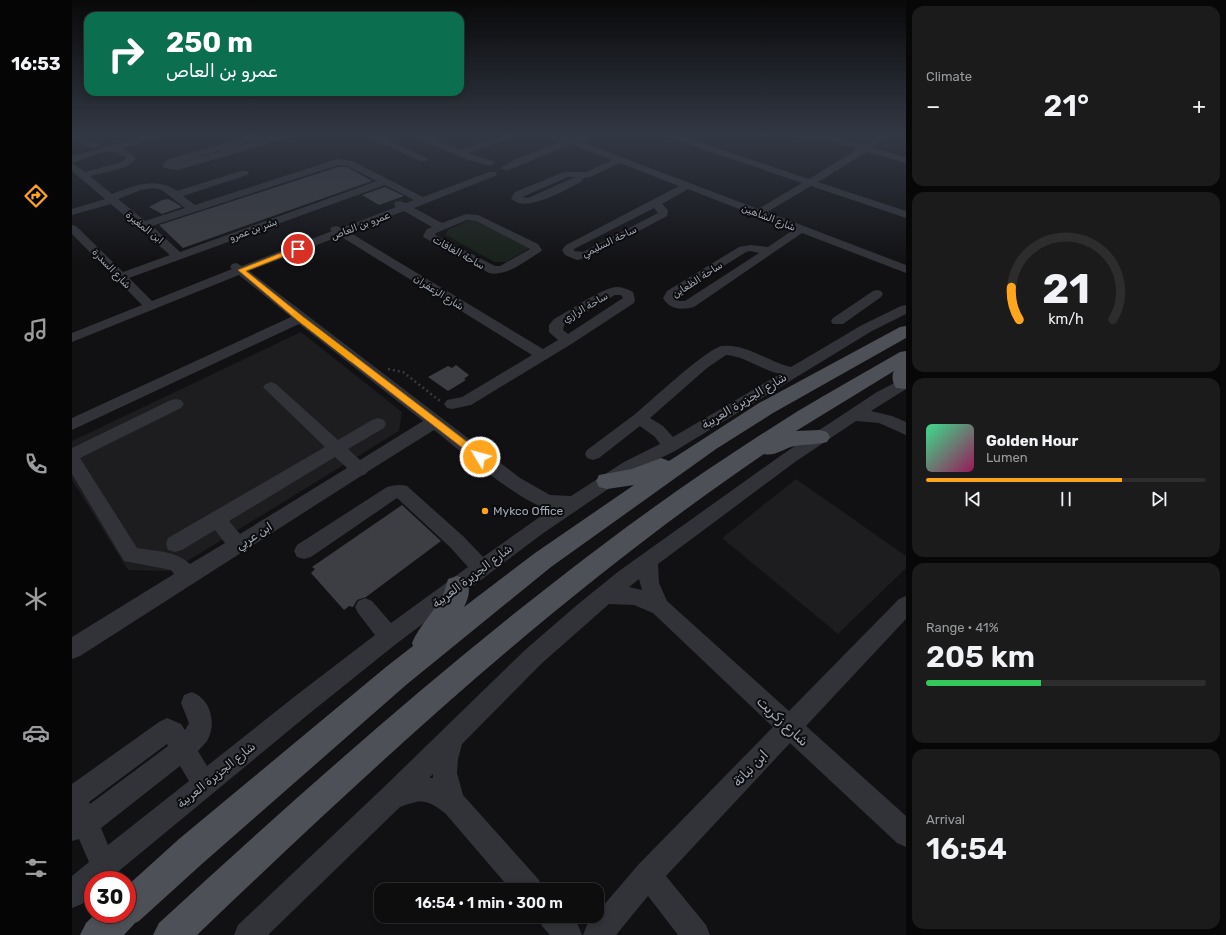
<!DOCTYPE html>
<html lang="en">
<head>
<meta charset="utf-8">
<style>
	:root { --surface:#0d0d0e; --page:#1b1b1c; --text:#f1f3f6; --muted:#9a9c9e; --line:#2d2d2e; --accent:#ffa41d }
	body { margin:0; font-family:Rubik,"Noto Naskh Arabic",sans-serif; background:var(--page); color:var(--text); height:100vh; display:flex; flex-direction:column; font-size:15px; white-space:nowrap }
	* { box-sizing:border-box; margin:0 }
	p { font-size:13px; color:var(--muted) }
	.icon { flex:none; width:22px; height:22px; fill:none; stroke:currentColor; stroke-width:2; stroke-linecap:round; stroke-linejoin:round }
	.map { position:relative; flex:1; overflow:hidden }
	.details { display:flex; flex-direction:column; gap:6px; padding:6px; background:#070708; width:320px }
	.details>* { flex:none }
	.hud { position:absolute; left:12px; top:12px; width:380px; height:84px; border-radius:12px; box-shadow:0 2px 6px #0003,0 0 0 1px var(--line); background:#0b6e4f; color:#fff; overflow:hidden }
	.speed { position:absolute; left:12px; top:871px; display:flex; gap:8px; font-size:20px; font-weight:700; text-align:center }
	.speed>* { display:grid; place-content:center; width:52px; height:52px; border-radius:50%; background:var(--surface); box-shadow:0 2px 6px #0003,0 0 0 1px var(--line); line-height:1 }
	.speed .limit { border:6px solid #d22; background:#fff; color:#111 }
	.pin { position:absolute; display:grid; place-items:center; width:34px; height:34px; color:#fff; margin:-17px; border:2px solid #fff; border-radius:50%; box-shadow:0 1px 4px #0007 }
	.me { position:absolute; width:44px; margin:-22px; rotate:307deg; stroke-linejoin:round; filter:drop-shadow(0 0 3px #0008) }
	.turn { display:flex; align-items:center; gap:14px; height:84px; padding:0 16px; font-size:18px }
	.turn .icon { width:52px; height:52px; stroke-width:2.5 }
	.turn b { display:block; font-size:28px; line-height:34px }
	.big { font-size:30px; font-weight:600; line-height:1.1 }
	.details .card { flex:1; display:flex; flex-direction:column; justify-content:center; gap:6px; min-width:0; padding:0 14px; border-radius:12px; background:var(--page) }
	.details .dial { align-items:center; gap:0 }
	.dial svg { height:104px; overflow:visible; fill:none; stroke:var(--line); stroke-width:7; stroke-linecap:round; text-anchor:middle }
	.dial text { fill:var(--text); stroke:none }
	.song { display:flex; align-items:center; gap:12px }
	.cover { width:48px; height:48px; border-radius:6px; background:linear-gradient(135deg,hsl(150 70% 55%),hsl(330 70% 35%)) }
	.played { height:4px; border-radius:2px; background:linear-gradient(90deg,var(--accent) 70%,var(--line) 70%) }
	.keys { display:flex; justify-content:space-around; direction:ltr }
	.heat { display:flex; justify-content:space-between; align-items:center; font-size:22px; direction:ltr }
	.charge { height:6px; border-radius:3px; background:linear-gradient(90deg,#34c759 41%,var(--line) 0) }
	.trip { position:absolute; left:302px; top:883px; width:230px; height:40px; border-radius:12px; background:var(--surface); box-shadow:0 2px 6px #0003,0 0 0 1px var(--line); font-weight:600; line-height:40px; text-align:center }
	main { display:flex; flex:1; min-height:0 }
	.dock { display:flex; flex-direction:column; width:72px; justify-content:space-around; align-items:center; background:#050506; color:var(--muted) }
	.dock .icon { width:28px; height:28px }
	.dock .selected { color:var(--accent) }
	.dock b { font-size:18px; color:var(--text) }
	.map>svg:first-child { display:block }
</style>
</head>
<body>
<main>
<nav class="dock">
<b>16:53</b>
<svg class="icon selected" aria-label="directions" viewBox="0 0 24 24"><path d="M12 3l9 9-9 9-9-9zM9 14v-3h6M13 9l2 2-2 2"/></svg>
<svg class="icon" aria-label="music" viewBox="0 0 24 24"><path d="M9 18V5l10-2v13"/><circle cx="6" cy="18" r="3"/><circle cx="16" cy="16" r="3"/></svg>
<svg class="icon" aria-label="phone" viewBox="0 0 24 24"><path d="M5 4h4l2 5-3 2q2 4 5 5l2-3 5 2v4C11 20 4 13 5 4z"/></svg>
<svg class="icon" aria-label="climate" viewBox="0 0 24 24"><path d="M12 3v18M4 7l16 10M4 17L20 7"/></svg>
<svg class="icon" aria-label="car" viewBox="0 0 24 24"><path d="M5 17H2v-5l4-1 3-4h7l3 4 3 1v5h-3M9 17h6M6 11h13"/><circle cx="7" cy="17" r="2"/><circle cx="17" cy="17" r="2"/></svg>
<svg class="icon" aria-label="filters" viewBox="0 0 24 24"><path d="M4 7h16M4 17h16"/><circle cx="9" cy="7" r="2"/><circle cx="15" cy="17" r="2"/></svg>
</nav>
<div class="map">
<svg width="834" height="935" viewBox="0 0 834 935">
	<rect width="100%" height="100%" fill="#111113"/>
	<path fill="#1d1d20" d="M229 332 330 412 327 431 99 571 56 570 0 480V441Z
		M724 479 834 556V568L766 634 650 538Z"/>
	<path fill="#19211a" d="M395 221H403L455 247 456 249 434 262H422L374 235V233L377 229Z"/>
	<path fill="#3d3e43" d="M266 167H275L300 181 111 248 87 225Z
		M313 187 332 196 307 205 290 195Z
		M96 199 102 202 110 207 90 214 77 207 90 200Z
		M384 365 397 375 392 379 394 380 376 391 356 377 376 366 380 368Z
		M330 505 369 541 294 597 285 600 281 607 277 606 272 610 239 573 243 569 240 567Z"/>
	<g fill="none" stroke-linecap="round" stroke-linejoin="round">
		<path stroke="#383a3f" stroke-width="2.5" stroke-dasharray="2 3" stroke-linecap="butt" d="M316 369 331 372 368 401"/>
		<path fill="#323338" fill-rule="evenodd" d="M0 134H8L18 142 27 143 29 145C19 153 7 142 0 136Z
			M83 134H96L95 136 50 148 61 155 64 159C54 171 32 172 18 176L40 194C61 186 84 176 105 191L169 171H175L177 173 175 175 111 196 123 205 265 159 280 161 351 197 417 172H423L425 174 423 176 342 208 370 223 394 214 406 215 466 244 470 250 468 252C453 261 435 277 417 273L353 238 351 236 355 229 360 227 332 211 277 232 471 349 486 340 477 332V325L482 319C497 311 528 289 544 287 550 287 556 289 561 292L563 300 562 303 501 343 399 405 380 409 375 408 372 404 375 400 390 397 460 355 268 236 177 271 448 478 478 495 499 496 552 462 588 444 583 437 568 426 527 458 521 460 515 458 513 454 515 450C531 438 546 427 562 415 577 403 635 348 650 346 674 343 696 362 719 367L790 325 829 306 834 305V314L800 331 603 451 564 470 470 534 324 644 238 713 36 880H21V894L10 904 0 908V876L17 862 7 839 0 841V784L87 722 95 718 109 724 113 730 117 723 109 703 112 695 120 692C139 699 145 724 135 741 132 744 129 748 126 751L135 766 222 697 303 635 286 613 283 607 286 601 293 598 300 601 319 623 396 567 378 547 325 498 239 557 232 559 225 557 222 551 225 545 315 487C322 485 328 484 335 486L392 537 411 557 479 509C454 508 384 447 362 430L295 472 294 474 289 476 8 656 0 659V637L102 574 99 570 52 561 0 474V448L99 400 104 399 109 400 112 404 109 408 8 458 65 548C83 551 105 551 118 564L153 543 143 530 110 550 103 552 96 550 94 544 96 538 253 447 194 390 191 387 194 384 199 382 204 384 266 440 300 420 306 418 312 420 314 424 312 428 276 449 288 460 351 421 227 324 0 430V418L219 317 167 275 0 342V333L70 305 0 234V225L4 226 51 272 98 255 39 204 0 215V209L33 199 0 171V163L13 172 50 162 54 158C51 156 47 153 43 152 29 149 13 160 0 163V156ZM266 165 275 166 305 181 108 252 80 226ZM313 185 342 200 334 203 327 201 323 202 322 204 324 207 270 228 264 226 260 227 258 229 260 231 170 266 164 263 160 264 158 267 160 269 80 301 57 278ZM81 188 90 190 113 208 73 221 46 199 69 190ZM395 220 404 221 458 249 428 266H423L363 235 364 233ZM543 295H549L551 298 496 334 491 330 492 325ZM654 355C673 356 689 370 708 374L601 437 591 426 578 418 635 368ZM263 457 275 468 168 534 157 521ZM95 744 96 746 18 804 17 802ZM108 766 117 781 36 845 29 828Z
			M187 134H200L199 136 101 164 211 134H224L223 136 106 170 92 168 90 166 96 159Z
			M294 134H304L356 159 354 161H348L295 136Z
			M340 134H351L388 150 434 134H445L444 136 396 153 421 161 423 163 418 166 393 159 341 136Z
			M511 134H522L507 141 686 209 730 183 592 136 591 134H603L737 179 786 149 746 138 731 139 717 136 716 134H751L793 145 812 134H822L801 148 834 157V163L795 152 746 182 834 211V218L739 186 695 212 834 265V273L730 233 622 307C609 310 598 310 591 298L595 291 667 247 678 245 696 247 721 230 616 189 590 204 596 210 595 216 518 257 505 260 493 255 490 250 494 245 607 186 548 163 518 177 512 178 509 182C494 189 452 215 439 198L443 192 492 172H514L540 160 499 144 434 171 429 168 444 159 491 141 489 139 490 137 499 138ZM496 177H503L456 198 450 197ZM582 208 586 213 511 252 502 251V249ZM678 251 687 253 613 301H607L603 298 604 296 674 252Z
			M805 290 809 291 811 294 809 297 771 324H761L759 321 761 318 801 291Z
			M834 377V389L799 411 820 416 834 422V435L807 423 784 421 723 462 586 564 587 583 595 601 717 711 827 599 834 596V619L734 726 834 816V847L825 843 718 743 594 876 634 925 638 935H606L576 896 544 935H511L515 925 523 916H525V913L566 865 701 727 581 613 562 605 537 604 469 664 390 744 386 759 385 773 391 795 467 880 471 890H439L373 813C354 799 350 799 328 807L196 935H162L166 925 312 787 453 650 505 605 547 571 711 454 805 392ZM567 579 570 590 557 587ZM361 774V778H357Z
			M466 916H498L506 925 510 935H478L470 926Z"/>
		<path fill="#4e5057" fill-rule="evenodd" d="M834 326V338L701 413 644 449 479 567 334 685 131 863 67 921 63 923 52 935H8L14 923 23 914H55V886L107 839 314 667 341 646 340 643C347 626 361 613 370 597 373 592 374 585 376 579L385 576 394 579C399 590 397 597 392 607L463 553 562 485 535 489 527 487 524 481 527 475 560 469 589 458 597 461 687 403 828 327Z
			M834 351V389L824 388C821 384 819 376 822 371L724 431 748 430 755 432 758 437 755 442C744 445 733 444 723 446 712 448 703 457 692 454 486 594 304 764 125 935H81L87 923C231 791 376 661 532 544 594 497 659 453 726 411 759 391 794 372 828 352Z"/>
	</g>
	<linearGradient id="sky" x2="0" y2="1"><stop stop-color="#09090a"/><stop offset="0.51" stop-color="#323844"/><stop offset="1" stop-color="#323844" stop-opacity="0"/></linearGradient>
	<rect width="834" height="265" fill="url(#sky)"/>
	<path fill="#ffa41d" stroke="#a66b13" d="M224 247 230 249 174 271 230 316 411 454 412 457 411 459H405L225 320 166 270Z"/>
	<path fill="#f59e0b" d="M223 312 283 357V361H278L221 316 220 314Z"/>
	<circle fill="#ffa41d" stroke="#0c0c0e" stroke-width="1.5" cx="413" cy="511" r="4"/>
	<g text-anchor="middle" stroke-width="4" stroke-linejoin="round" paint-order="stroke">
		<g font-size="10" fill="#a1a8b5" stroke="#0c0c0e">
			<text transform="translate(697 217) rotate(21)" y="4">شارع الشاهين</text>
			<text transform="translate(288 225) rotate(-21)" y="4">عمرو بن العاص</text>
			<text transform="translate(73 227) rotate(39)" y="4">ابن المغيرة</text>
			<text transform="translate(181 229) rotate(-20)" y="4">بشر بن عمرو</text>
			<text transform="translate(537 241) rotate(-26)" y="4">ساحة السليمي</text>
			<text transform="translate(387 252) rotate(29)" y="4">ساحة الغافات</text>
			<text transform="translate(40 268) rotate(46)" y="4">شارع السدرة</text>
			<text transform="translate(625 279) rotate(-33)" y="4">ساحة الظعاين</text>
			<text transform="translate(367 292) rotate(32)" y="4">شارع الزعفران</text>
			<text transform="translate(513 307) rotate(-30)" y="4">ساحة الرازي</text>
		</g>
		<g font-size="12" fill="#a1a8b5" stroke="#0c0c0e">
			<text transform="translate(672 401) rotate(-31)" y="4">شارع الجزيرة العربية</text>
			<text transform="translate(182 536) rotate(-32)" y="4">ابن عربي</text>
			<text transform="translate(400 576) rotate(-37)" y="4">شارع الجزيرة العربية</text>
			<text transform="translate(144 775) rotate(-39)" y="4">شارع الجزيرة العربية</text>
		</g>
		<g font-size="12" fill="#a1a8b5" stroke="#0c0c0e" text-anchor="start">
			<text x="421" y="515">Mykco Office</text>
		</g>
		<g font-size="14" fill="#a1a8b5" stroke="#0c0c0e">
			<text transform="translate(711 721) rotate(43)" y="5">شارع زكريت</text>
			<text transform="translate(678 768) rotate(-46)" y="5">ابن نباتة</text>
		</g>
	</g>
</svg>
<div class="speed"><div class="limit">30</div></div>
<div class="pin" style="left:226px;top:249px;background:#d93025"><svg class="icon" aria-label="arrive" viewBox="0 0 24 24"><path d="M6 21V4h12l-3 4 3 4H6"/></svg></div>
<svg class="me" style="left:408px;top:457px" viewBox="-20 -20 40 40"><circle r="17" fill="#ffa41d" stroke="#fff" stroke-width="3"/><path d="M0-11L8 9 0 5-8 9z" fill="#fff"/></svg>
<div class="trip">16:54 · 1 min · 300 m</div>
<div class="hud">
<div class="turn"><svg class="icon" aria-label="right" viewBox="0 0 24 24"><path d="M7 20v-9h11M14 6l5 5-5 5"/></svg><div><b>250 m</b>عمرو بن العاص</div></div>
</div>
</div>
<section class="details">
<div class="card"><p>Climate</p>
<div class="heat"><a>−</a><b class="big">21°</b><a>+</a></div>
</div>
<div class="card dial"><svg viewBox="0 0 100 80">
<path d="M14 69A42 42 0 1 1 86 69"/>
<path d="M14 69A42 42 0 0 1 8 44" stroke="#ffa41d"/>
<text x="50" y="56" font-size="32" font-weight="700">21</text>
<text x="50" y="72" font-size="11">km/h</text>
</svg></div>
<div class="card">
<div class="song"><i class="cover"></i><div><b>Golden Hour</b><p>Lumen</p></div></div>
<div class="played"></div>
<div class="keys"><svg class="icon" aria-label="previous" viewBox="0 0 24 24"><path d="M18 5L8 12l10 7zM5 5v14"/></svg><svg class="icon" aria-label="pause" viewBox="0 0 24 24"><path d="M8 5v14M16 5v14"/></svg><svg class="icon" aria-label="next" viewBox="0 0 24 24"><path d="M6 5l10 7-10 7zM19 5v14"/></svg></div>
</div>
<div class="card"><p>Range · 41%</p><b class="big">205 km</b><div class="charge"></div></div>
<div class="card"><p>Arrival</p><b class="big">16:54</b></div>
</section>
</main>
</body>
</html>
